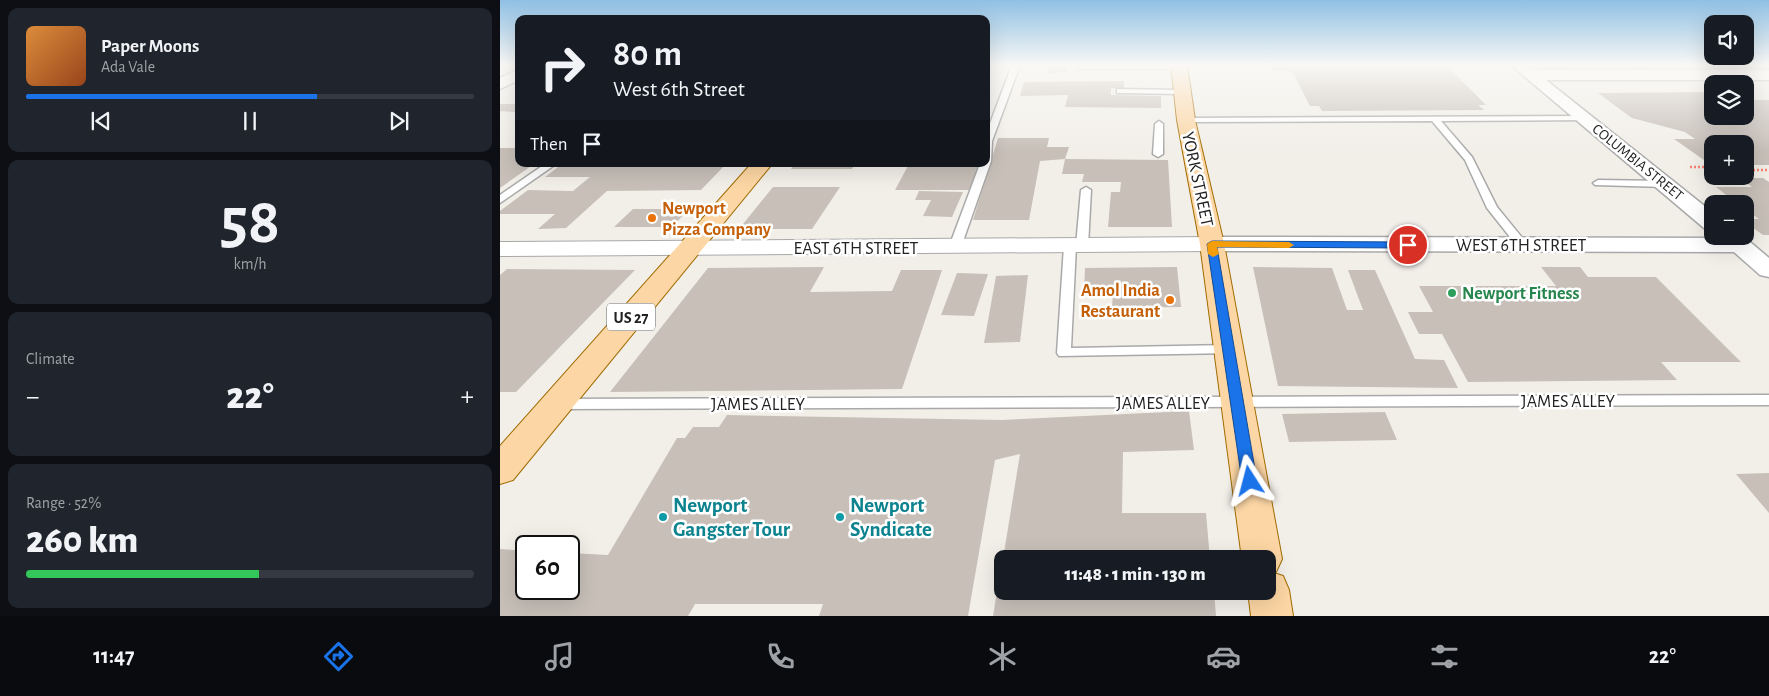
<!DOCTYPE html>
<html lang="en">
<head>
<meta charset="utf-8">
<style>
	:root { --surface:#171b24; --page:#20242c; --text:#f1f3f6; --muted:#9ea1a6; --line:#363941; --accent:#1a73e8 }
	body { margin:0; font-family:"Alegreya Sans",sans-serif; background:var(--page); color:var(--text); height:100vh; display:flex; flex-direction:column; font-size:19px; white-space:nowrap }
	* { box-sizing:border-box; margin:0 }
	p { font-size:16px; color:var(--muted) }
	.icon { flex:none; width:28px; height:28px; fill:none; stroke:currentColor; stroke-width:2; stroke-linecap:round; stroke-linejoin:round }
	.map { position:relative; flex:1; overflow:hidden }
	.sheet { display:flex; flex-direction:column; gap:8px; padding:8px; background:#0d0f14; width:500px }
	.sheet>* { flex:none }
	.banner { position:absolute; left:15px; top:15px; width:475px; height:152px; border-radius:10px; box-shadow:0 5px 20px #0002; background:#171b24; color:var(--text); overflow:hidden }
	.tools { position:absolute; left:1204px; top:15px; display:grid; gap:10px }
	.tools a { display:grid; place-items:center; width:50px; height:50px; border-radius:10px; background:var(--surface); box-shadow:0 5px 20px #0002; font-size:25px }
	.speed { position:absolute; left:15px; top:535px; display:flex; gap:10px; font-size:25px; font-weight:700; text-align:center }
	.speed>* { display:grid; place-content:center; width:65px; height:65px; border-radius:50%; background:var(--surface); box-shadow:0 5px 20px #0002; line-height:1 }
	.speed .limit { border:2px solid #111; border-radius:8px; background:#fff; color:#111 }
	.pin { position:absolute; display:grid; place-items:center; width:42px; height:42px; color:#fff; margin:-21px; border:2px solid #fff; border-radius:50%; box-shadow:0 1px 5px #0007 }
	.me { position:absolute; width:55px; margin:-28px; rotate:351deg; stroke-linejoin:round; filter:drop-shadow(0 0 4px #0008) }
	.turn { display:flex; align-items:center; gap:18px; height:105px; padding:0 15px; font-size:22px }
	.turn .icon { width:65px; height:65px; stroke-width:2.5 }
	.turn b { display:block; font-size:35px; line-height:42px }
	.then { display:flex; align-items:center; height:48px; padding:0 15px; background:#0003; gap:10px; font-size:19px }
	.big { font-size:38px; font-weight:800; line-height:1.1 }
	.sheet .widget { flex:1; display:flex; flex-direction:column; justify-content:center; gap:8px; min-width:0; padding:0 18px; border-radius:10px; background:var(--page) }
	.sheet .dial { align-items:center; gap:0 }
	.dial b { font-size:65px; line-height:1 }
	.song { display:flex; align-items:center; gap:15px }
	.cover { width:60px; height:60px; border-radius:8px; background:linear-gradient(135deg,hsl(30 70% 55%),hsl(20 70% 35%)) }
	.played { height:5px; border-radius:2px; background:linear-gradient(90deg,var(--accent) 65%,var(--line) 65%) }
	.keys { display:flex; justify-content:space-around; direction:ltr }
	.heat { display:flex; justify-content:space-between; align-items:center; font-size:28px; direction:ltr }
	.charge { height:8px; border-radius:4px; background:linear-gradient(90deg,#34c759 52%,var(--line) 0) }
	.trip { position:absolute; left:494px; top:550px; width:282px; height:50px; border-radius:10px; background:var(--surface); box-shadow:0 5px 20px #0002; font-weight:800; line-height:50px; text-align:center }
	.tab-bar { display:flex; height:80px; justify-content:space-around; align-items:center; background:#090b0e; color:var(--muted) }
	.tab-bar .icon { width:35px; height:35px }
	.tab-bar .on { color:var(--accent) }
	.tab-bar b { font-size:22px; color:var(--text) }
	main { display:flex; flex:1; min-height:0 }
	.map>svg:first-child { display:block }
</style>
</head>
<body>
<main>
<section class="sheet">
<div class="widget">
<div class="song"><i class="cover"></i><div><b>Paper Moons</b><p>Ada Vale</p></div></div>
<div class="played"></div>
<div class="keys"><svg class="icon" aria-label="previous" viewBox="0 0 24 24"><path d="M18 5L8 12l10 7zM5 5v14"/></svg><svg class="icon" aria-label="pause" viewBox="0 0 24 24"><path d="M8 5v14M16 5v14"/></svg><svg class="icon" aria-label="next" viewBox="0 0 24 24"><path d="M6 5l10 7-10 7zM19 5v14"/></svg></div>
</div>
<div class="widget dial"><b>58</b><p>km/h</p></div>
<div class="widget"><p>Climate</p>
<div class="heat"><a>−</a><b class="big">22°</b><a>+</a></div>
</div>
<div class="widget"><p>Range · 52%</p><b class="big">260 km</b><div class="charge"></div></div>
</section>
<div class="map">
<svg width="1269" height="616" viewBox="0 0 1269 616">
	<rect width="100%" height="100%" fill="#f2efe9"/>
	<path fill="#c7bfb8" d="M548 65H567V72L547 73Z
		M770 65H966L969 67H948L986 105H978L984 110 822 111 819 106H810L792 71H773Z
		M1038 65H1072L1080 71 1044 70Z
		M1124 65H1148L1155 69H1131Z
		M1205 65H1218L1226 69H1212Z
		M1225 65H1258L1268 69 1234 70Z
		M624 81V88H611V95L661 96V108L565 107 568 95 520 96 524 82Z
		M1212 92V116H1245V100H1269V165H1245V144H1212V165H1211L1174 139H1195L1185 132 1132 118 1098 93Z
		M0 104H19V109L14 112 0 111Z
		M498 138H549L547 147H569L565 159 540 161 529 220H473Z
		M0 148H19V164H34L0 188Z
		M565 159 668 160 672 227H608L611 192H620L621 182H582L584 174H562Z
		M62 164H226L201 190 107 191 66 228 38 229 55 214H0V211L28 190 73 191 90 177H45Z
		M295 164H355L352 169H291Z
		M409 164H480L470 190H395Z
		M1240 178H1263L1269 182V235H1263L1245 222V219H1259L1245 209V204H1238L1216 187H1252Z
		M273 187H340L312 229H239Z
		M419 191 463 192 452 217 423 216 431 200H415Z
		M133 209H189L172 227H114Z
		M324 267 310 292 392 291 401 270H442L402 389 110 392 208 268Z
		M677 267 681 307 612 308 613 292H584L585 268Z
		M753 267 832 268 847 310H863L848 270H875L915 359 944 360 958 388 778 386Z
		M1041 267H1080L1088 277H1156L1241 362H1161L1177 380 968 382 942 334H919L908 312H933L919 286H1056Z
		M7 269 135 270 16 392H0V275Z
		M457 273 488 274 474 316 441 315Z
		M528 275 520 342 484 343 496 276Z
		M689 411 694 450 623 452 622 513H706L710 559H503L520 454 495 460 468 616H319L323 604H195L188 616H0V549L26 551V589H69V553L108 555 177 438H185L193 427H219L227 415 502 420Z
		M885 412 897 440 789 442 782 414Z
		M1269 473V513L1236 474Z
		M501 567 502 591H714L716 616H493Z"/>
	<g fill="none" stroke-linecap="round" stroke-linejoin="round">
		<defs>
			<path id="service" d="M512 65H520L492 141 491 161 461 247 455 250 451 249 449 247 480 164H486V134Z
				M579 65H679L683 67 679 69H579Z
				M617 89 683 90 687 92 683 94 620 93H617Z
				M1084 116 1088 118 1087 120 941 121 972 157 997 207 1028 245 1022 248 1018 247 987 208 965 160 932 121 686 122 682 120 686 118Z
				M659 121 663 124V154L658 157 653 154 655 124Z
				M45 164H56L0 203V195Z
				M1098 180 1165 181 1170 184 1165 187 1095 185 1093 183Z
				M586 187 591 190 588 246 582 249 576 246 581 190Z
				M570 243 576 246 571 348 729 345 734 347 736 350 734 353 559 356 557 353 564 246Z
				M1269 395V405L59 409 54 408 52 404 54 400 59 399Z"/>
			<path id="minor" d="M1011 65H1027L1034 70H1269V80H1046L1212 212V230L1204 228Z
				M19 69V80L0 89V78Z
				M1218 236H1243L1269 258V277L1260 275 1234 252 712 251 704 249 700 244 704 239 712 237 1219 238Z"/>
			<path id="tertiary" d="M712 237 721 239 724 244 721 249 712 251 0 256V242Z"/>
			<path id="primary" d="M671 65H687L695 120 724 244 782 559 776 572 774 573 783 576 789 590 793 616H751L748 591H768V559H742L700 244 677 120Z
				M251 164H272L13 480 0 484V446Z"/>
		</defs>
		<use href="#service" stroke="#a9a9a9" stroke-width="3"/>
		<use href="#minor" stroke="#a9a9a9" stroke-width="3"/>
		<use href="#tertiary" stroke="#a9a9a9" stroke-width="2"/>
		<use href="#primary" stroke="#a06b00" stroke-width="2"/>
		<path stroke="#fa8072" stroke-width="2.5" stroke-dasharray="2 2" stroke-linecap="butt" d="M1190 167H1212
			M1245 170H1269
			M1245 174 1251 178
			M1207 181H1244
			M1235 202H1237"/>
		<use href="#service" fill="#fff" fill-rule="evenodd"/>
		<use href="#minor" fill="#fff" fill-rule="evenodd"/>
		<use href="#tertiary" fill="#fff" fill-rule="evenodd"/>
		<use href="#primary" fill="#fcd6a4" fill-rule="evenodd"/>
	</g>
	<linearGradient id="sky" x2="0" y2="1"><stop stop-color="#8fc0e4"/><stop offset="0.43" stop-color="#f9f8f5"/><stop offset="1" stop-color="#f9f8f5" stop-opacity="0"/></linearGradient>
	<rect width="1269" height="151" fill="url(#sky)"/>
	<path fill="#1a73e8" stroke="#114b97" d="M712 241 908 242 913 245 908 248 717 247 757 481 755 485 750 487 744 485 742 481 707 244Z"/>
	<path fill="#f59e0b" d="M712 241 789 242 794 245 789 248 717 247 719 254 713 257 708 254 707 244Z"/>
	<g fill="#e8710a" stroke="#fff" stroke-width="2">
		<circle cx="152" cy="218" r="5"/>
		<circle cx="670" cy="300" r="5"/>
	</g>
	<circle fill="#2e9e5b" stroke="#fff" stroke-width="2" cx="952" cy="293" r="5"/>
	<g fill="#0f9aa8" stroke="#fff" stroke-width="2">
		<circle cx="163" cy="517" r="5"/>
		<circle cx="340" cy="517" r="5"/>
	</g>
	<g text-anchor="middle" stroke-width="5" stroke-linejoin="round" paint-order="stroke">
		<g font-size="15" fill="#222" stroke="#fff">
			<text transform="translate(1138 162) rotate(39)" y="5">COLUMBIA STREET</text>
		</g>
		<rect fill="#fff" stroke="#646464" stroke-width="1" x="107" y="303.5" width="48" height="27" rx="4"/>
		<g font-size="16" font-weight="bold" fill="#222">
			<text x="131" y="323">US 27</text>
		</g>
		<g font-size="18" fill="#222" stroke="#fff">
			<text transform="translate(698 179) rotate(78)" y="6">YORK STREET</text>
			<text x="1021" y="251">WEST 6TH STREET</text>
			<text x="356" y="254">EAST 6TH STREET</text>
			<text x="1068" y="407">JAMES ALLEY</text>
			<text x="663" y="409">JAMES ALLEY</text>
			<text x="258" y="410">JAMES ALLEY</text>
		</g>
		<g font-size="18" font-weight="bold" fill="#c56008" stroke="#fff" text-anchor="start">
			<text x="162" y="214">Newport<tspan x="162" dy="21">Pizza Company</tspan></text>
			<text x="660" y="296" text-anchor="end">Amol India<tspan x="660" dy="21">Restaurant</tspan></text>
		</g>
		<g font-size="18" font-weight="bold" fill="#27864d" stroke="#fff" text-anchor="start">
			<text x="962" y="299">Newport Fitness</text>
		</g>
		<g font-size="21" font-weight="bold" fill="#0d838f" stroke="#fff" text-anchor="start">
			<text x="173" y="512">Newport<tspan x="173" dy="24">Gangster Tour</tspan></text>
			<text x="350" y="512">Newport<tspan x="350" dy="24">Syndicate</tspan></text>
		</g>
	</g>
</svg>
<div class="tools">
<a><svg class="icon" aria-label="sound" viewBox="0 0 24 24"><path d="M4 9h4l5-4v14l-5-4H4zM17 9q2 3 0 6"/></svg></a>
<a><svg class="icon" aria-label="layers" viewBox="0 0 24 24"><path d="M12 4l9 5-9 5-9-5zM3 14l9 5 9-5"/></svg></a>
<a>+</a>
<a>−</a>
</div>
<div class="speed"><div class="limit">60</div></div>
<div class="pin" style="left:908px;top:245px;background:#d93025"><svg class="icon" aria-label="arrive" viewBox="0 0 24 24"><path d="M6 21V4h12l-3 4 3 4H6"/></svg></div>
<svg class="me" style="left:750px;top:481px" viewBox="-20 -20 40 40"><path d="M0-17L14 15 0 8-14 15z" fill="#1a73e8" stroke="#fff" stroke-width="4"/></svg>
<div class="trip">11:48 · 1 min · 130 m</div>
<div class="banner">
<div class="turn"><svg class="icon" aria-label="right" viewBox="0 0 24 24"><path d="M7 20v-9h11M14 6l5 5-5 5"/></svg><div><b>80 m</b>West 6th Street</div></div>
<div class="then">Then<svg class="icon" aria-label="arrive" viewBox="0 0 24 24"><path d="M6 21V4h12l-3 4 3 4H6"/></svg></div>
</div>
</div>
</main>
<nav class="tab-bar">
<b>11:47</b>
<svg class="icon on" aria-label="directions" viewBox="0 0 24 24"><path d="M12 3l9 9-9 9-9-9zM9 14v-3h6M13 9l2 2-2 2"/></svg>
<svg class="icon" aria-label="music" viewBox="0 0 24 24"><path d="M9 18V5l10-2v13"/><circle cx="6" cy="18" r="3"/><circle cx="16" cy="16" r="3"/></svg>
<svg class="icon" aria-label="phone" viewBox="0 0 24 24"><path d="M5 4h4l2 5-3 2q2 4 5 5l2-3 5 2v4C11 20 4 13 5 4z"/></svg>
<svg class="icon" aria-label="climate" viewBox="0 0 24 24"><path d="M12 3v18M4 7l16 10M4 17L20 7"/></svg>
<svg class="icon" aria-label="car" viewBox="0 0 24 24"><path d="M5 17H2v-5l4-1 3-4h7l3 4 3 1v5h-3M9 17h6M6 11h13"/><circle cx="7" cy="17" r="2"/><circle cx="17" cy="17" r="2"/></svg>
<svg class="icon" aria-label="filters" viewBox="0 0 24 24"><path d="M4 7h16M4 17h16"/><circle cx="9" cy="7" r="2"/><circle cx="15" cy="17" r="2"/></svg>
<b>22°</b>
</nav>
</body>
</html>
